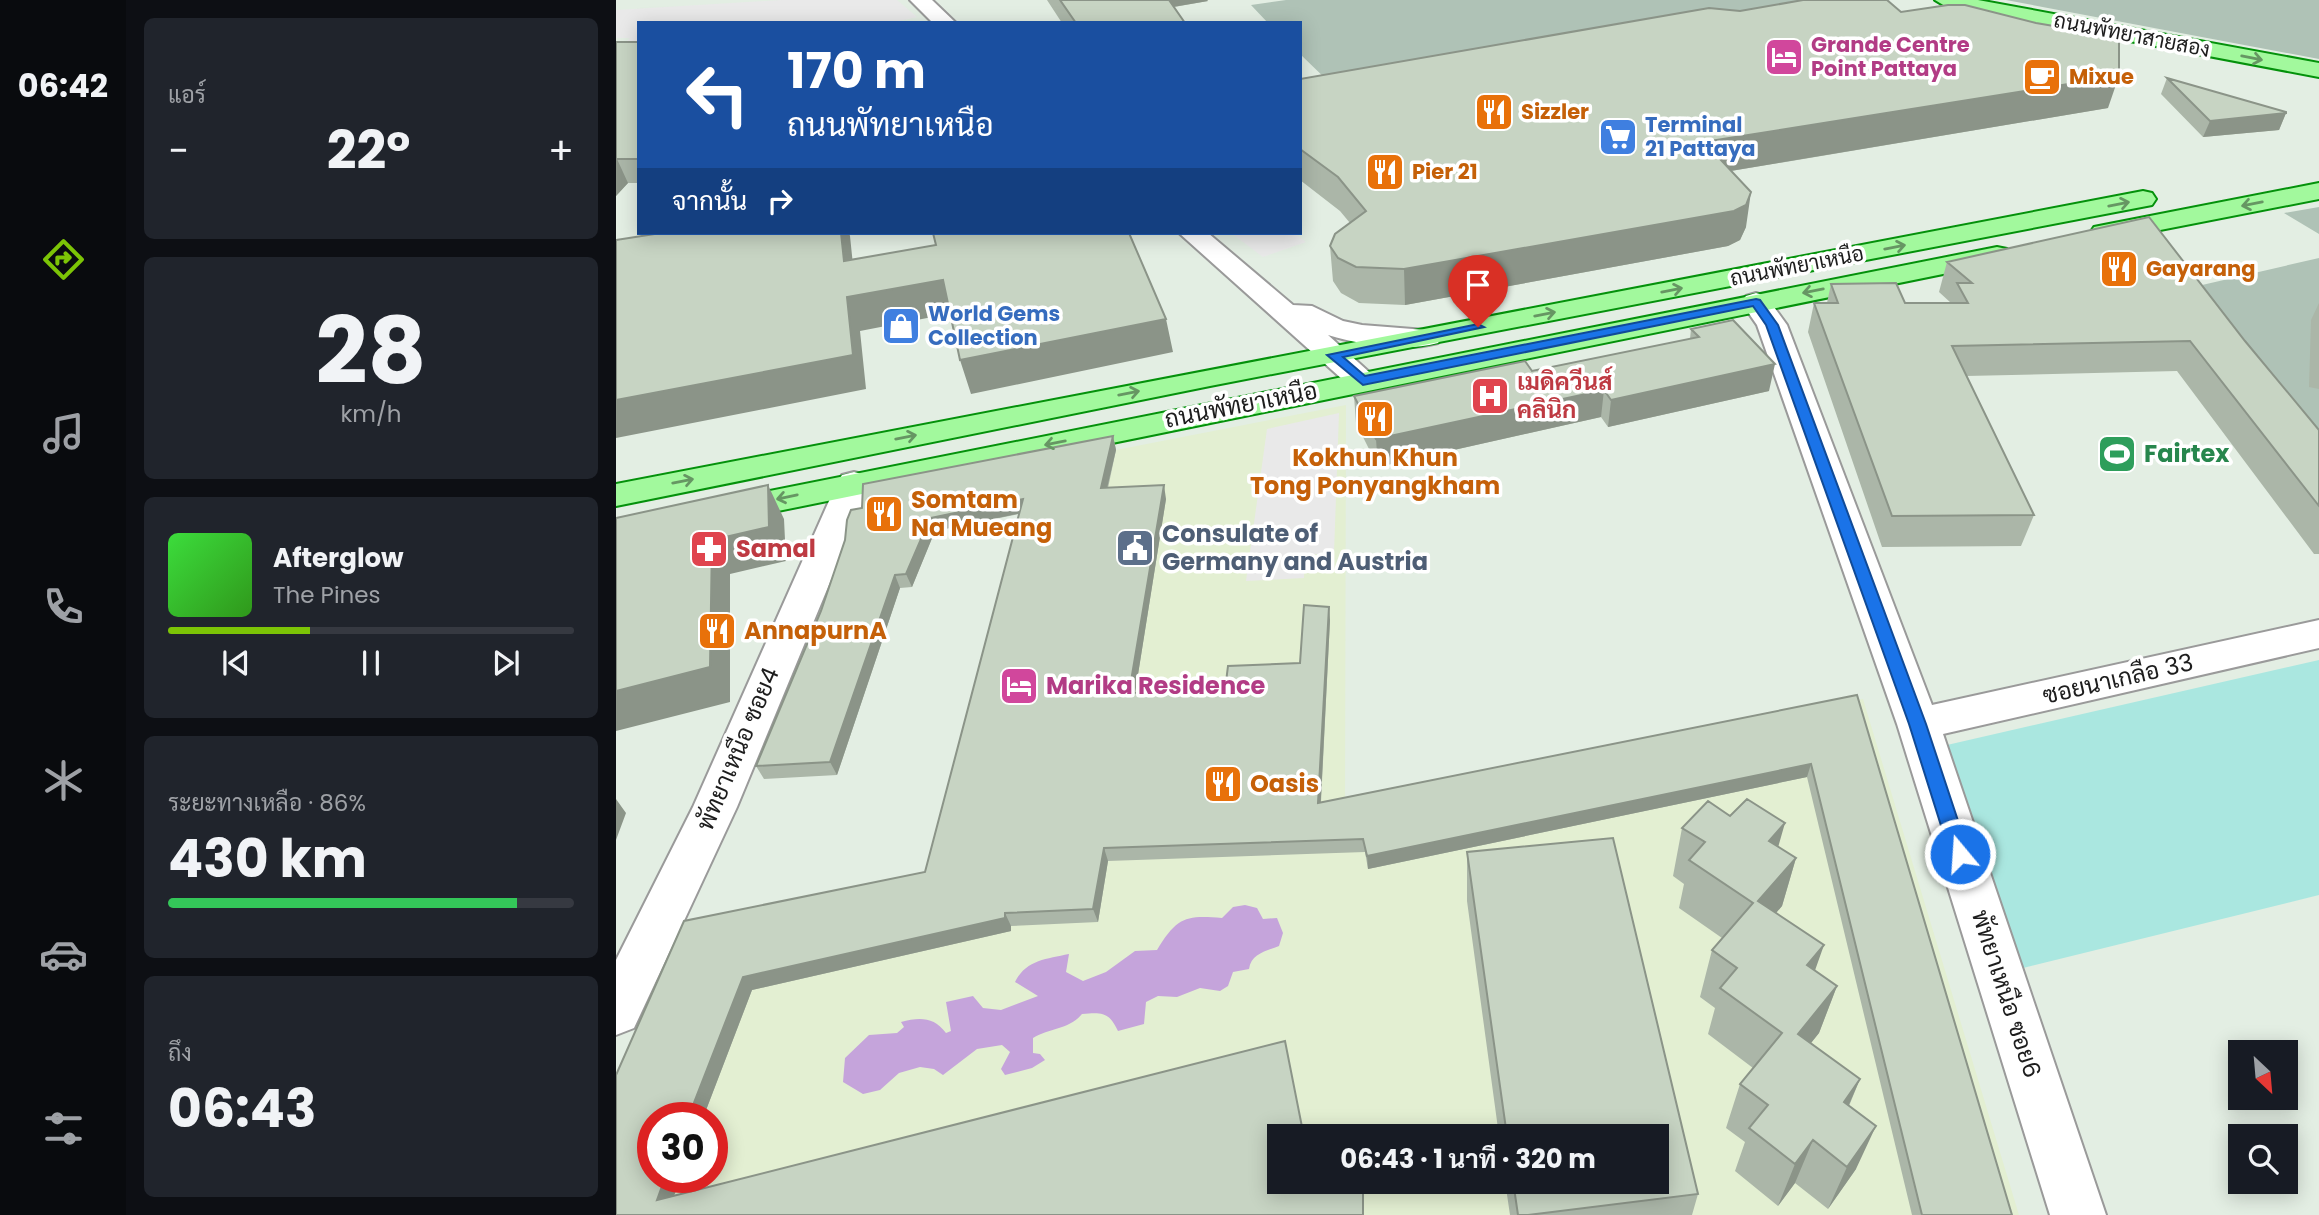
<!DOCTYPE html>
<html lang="th">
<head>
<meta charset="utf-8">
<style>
	:root { --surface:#171b24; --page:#20242c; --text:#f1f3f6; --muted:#9ea1a6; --line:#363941; --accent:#7cc406 }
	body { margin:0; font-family:Poppins,Sarabun,sans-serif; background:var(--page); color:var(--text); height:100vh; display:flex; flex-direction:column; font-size:26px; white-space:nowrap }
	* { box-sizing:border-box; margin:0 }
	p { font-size:23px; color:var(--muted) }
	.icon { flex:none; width:38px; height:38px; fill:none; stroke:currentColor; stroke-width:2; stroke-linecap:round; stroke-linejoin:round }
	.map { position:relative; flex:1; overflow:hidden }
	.panel { display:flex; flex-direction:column; gap:18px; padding:18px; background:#0d0f14; width:490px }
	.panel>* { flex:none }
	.guide { position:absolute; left:21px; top:21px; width:665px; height:214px; border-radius:0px; box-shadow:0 4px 18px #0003; background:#1a4fa0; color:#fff; overflow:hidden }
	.needle { width:46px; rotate:154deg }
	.fabs { position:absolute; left:1612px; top:1040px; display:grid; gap:14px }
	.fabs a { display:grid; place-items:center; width:70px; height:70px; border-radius:0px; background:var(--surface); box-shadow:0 4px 18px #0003; font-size:35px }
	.speed { position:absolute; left:21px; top:1102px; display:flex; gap:14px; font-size:35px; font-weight:700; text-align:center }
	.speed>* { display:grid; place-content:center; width:91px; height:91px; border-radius:50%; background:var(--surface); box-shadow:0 4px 18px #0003; line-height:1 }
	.speed .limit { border:10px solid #d22; background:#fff; color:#111 }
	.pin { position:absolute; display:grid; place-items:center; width:60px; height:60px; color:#fff; margin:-72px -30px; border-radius:50% 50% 50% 0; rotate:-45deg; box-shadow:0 0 7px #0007 }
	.pin .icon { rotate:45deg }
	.me { position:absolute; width:77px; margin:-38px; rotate:342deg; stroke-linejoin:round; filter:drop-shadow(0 0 5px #0008) }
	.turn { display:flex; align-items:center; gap:24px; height:147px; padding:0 35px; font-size:32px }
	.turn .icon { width:91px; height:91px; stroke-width:2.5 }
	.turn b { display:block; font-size:49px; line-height:60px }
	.then { display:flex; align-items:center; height:66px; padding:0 35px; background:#0003; gap:14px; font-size:26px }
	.big { font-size:52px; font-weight:700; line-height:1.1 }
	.panel .widget { flex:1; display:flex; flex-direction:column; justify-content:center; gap:10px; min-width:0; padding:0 24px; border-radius:10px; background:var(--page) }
	.panel .dial { align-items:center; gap:0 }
	.dial b { font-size:91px; line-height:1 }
	.song { display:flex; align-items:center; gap:21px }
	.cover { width:84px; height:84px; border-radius:10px; background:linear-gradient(135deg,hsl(120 70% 55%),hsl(110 70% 35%)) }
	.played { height:7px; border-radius:4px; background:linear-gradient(90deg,var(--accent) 35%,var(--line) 35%) }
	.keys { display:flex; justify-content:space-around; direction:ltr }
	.heat { display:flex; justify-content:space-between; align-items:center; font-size:38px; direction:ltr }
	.charge { height:10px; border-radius:5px; background:linear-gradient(90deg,#34c759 86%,var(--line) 0) }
	.trip { position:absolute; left:651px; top:1124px; width:402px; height:70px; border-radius:0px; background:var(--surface); box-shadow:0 4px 18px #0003; font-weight:700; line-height:70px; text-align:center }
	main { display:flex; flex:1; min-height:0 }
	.menu { display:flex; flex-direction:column; width:126px; justify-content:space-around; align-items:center; background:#090b0e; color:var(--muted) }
	.menu .icon { width:49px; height:49px }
	.menu .current { color:var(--accent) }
	.menu b { font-size:32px; color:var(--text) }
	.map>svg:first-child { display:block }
</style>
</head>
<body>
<main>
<nav class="menu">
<b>06:42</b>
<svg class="icon current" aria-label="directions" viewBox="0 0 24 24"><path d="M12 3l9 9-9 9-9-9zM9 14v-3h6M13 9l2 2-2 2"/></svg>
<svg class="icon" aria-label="music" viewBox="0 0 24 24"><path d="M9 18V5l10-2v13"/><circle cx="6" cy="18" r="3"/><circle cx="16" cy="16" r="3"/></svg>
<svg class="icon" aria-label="phone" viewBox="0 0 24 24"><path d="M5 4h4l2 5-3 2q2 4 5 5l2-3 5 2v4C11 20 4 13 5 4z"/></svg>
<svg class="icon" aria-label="climate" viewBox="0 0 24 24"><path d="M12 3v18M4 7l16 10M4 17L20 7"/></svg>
<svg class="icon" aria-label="car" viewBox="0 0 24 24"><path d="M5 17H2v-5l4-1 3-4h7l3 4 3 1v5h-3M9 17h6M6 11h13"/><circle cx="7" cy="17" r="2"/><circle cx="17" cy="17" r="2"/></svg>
<svg class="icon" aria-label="filters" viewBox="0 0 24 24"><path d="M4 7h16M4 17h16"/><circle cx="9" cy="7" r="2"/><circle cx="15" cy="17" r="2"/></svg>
</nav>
<section class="panel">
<div class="widget"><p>แอร์</p>
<div class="heat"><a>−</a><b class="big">22°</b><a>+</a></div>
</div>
<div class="widget dial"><b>28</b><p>km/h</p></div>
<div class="widget">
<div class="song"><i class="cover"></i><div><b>Afterglow</b><p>The Pines</p></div></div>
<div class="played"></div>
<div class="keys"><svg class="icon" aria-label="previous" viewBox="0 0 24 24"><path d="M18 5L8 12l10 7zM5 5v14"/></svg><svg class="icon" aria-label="pause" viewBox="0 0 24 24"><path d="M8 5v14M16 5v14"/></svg><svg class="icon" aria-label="next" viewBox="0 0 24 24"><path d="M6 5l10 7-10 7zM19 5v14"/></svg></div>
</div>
<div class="widget"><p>ระยะทางเหลือ · 86%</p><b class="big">430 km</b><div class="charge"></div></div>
<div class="widget"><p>ถึง</p><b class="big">06:43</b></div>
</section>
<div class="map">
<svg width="1703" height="1215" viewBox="0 0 1703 1215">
	<rect width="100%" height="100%" fill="#e3eee3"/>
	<path fill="#e3efd2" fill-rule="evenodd" d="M730 405 729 807 1247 699 1403 1215H0L74 932 405 863 500 450ZM37 1118H96V1178H37ZM663 1136H1041V1181H663Z"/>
	<path fill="#afc2b6" d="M670 0H1205L715 84 684 54V23H652L635 5Z
		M1390 0H1703V59Z
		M1703 207V234L1668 213Z
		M1703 258V477L1560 291Z"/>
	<path fill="#aae7e0" d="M1703 660V895L1403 969 1331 745Z"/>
	<path fill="#e9e9e9" d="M166 0H281L301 17 275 23H23V55L0 52 14 38H0V10Z
		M615 233H678L690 242 647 257Z
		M723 413 718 553 689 555 688 578 630 581 651 429Z"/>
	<path fill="#c5a4db" d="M629 905 641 908 647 919 661 918 667 933 663 946C650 951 635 954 633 969L617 972 612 986 604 991 584 988 561 997 542 996 530 1002 528 1024 502 1031C493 1012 486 1012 466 1014 454 1029 434 1028 417 1038V1053L424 1054 429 1060 416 1068 389 1075 385 1069 394 1052 386 1045 361 1049 327 1075 318 1069 304 1067 283 1073 264 1090 247 1094 227 1082 229 1058 253 1035 281 1033 288 1027 285 1022C304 1017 318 1017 330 1033L335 1031 330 1002 357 996 367 1008 385 1010 422 996 399 982C410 960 430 959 453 954L450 972 467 981 490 972 519 951 541 950C561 917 570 915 606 918L617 907Z"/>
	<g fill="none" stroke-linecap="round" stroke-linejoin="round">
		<defs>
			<path id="minor" d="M294 0H316L340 23H317Z
				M563 233H592L677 305 696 306 727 321 746 325 822 331 826 337 822 343C788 352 745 345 712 335L763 381 758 388 747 391 736 388Z
				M1140 293 1150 296 1171 325 1316 705 1703 620V648L1327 734 1490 1215H1434L1281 724 1141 325 1125 302 1130 296Z
				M238 472 250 475 255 483 121 807 18 1028 0 1035V960L77 807 221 483 226 475Z"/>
			<path id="major" d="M1319 0H1362L1703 63V77L1329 6Z
				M1703 183V199L1488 241 1478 239 1474 233 1478 227 1488 225Z
				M1527 191 1536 193 1540 199 1536 205 594 386 0 506V484Z
				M1381 247 1391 249 1395 255 1391 261 108 522 95 519 90 511 95 503 108 500Z"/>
		</defs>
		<use href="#minor" stroke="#9a9a9a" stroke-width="4"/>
		<use href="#major" stroke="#04910b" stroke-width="4"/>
		<use href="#minor" fill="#fff" fill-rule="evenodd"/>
		<use href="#major" fill="#a2f99d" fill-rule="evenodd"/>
	</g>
	<path fill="#abb6a8" d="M431 0H591L592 1 558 7 569 23H446Z
		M1124 11 1285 12 1492 108 1115 171 1130 227 1124 240 1112 246 789 305 743 303 725 293 717 281 714 246 734 223 724 211 684 180V79Z
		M0 42H23V183H12L0 196Z
		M1551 78 1670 113 1663 130 1587 137 1545 94Z
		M1331 262 1629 341 1703 430V554H1698L1561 371 1350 376 1418 515 1405 546 1266 547 1192 332 1198 303H1211L1215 284 1289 303H1335L1323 292Z
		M1703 303V389L1693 387 1695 320Z
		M1075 329 1153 391 992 427 985 417 762 467 740 423 738 396 916 371 1074 339Z
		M497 436 500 450 492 488 550 499 519 693 609 690 684 663 714 620 705 802 1241 695 1396 1215H1296L1191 777 752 869 749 852 492 861 482 922 395 926V931L136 990 87 1118H37V1178H65L58 1195 663 1181H748V1215H0V1075L309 872 403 514 319 531 296 587 284 588 221 775 148 779 140 766 246 508Z
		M1066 828 1162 847 1180 858 1166 906 1160 913 1199 971 1221 986 1203 1033 1195 1043 1244 1079 1233 1106 1240 1169 1212 1209 1179 1183 1162 1206 1119 1171 1129 1142 1110 1128 1124 1084 1137 1068 1092 1034 1099 1008 1084 997 1096 950 1106 938 1063 908 1068 884 1057 876Z
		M851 852 1082 1194 1076 1215H894L889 1181H1041V1136H883L851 901Z"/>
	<path fill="#8b9488" d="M543 0H591L592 1 545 9Z
		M1503 76 1492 108 1084 176 1088 142Z
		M1670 113 1663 130 1587 137 1594 121Z
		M1 159 12 183 0 196V160Z
		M1135 192 1130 227 1124 240 1112 246 789 305 788 269Z
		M225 233H233L234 236 240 294 228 261Z
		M327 280 337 313 244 331 250 389 0 438V400L231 297Z
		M550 319 557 352 355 394 344 360Z
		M1159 364 1153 391 992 427 995 400Z
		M988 390 985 417 762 467 760 439Z
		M497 436 500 450 488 501 485 488Z
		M152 485 168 519 170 561 114 574V702L0 731V691L96 540Z
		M548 485 550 499 517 706 513 693Z
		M407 499 411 512 319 531 296 587 290 574 314 518Z
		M279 575 284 588 221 775 214 762Z
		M713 607 714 620 704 816 702 803Z
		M1195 764 1191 777 752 869 751 856Z
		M0 799 10 813 0 840Z
		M1169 823 1155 872 1153 841Z
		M488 848 492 861 482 922 477 909Z
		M1180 858 1166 906 1129 949 1142 901Z
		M389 913 395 926V931L136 990 87 1118H72L127 977Z
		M1208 945 1191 993V965Z
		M1221 986 1203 1033 1166 1079 1182 1034Z
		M1244 1079 1225 1123 1228 1102Z
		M1260 1126 1240 1169 1212 1209 1231 1167Z
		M1197 1140 1179 1183 1162 1206 1179 1164Z
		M49 1178H65L52 1211 41 1200Z
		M747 1181H748V1215H747Z"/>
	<path fill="#c7d4c3" stroke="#8b9488" stroke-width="2" d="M444 0H553L569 23H460Z
		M1187 0H1271L1285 12 1332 5H1349L1420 23 1503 37V76L1088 142 1135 192 1130 205 1118 211 788 269 740 267 722 258 714 246 719 234 750 211 722 177 684 149V79L1093 8 1124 11Z
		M0 42H23V159H1L0 160Z
		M1551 78 1670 112V113L1594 121Z
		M1533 217 1629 341 1703 430V506L1574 341 1336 346 1418 515 1276 516 1198 303H1222L1215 284 1280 283 1289 303H1352L1341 283H1356L1331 262Z
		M45 233H225L228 261 320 245 317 233H513L550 319 344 360 327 280 231 297 237 355 0 400V240Z
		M1117 320 1159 364 995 400 988 390 760 439 738 396 909 361 916 371 1083 337 1075 329Z
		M497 436 485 488 548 485 513 693 609 690 612 666 684 663 688 605 713 607 702 803 1241 695 1396 1215H1306L1195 764 751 856 747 839 488 848 477 909 389 913V918L127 977 72 1118H37V1178H49L41 1200 669 1041 687 1132 746 1128V1136H663V1181H747V1215H0V1075L68 921 309 872 407 499 314 518 290 574 279 575 214 762 140 766 205 611 229 540 231 520 235 510 246 508 247 484Z
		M152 485 153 527 96 540 94 667 0 691V518Z
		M1131 799 1169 823 1153 841 1180 858 1142 901 1208 945 1191 965 1221 986 1182 1034 1244 1079 1228 1102 1260 1126 1231 1167 1197 1140 1179 1164 1133 1128 1152 1105 1124 1084 1166 1033 1104 988 1121 968 1096 950 1137 903 1073 860 1089 842 1066 828 1092 801 1114 816Z
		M997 838 1082 1194 912 1215H902L897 1181H1041V1136H891L851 852Z"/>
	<defs><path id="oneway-shaft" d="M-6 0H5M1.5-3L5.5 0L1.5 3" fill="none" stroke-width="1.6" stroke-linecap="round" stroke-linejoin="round" transform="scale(1.75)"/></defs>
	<g stroke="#669663">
		<use href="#oneway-shaft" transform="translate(1636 58) rotate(11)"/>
		<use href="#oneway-shaft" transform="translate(1503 204) rotate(-11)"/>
		<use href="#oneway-shaft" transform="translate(1636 204) rotate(169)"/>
		<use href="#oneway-shaft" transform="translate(1279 247) rotate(-11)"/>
		<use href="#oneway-shaft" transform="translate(1056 290) rotate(-11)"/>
		<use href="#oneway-shaft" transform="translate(1197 291) rotate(169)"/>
		<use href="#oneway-shaft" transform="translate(929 314) rotate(-11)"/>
		<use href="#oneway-shaft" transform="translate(513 393) rotate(-11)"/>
		<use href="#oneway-shaft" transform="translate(290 437) rotate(-11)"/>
		<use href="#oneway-shaft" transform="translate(439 443) rotate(169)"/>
		<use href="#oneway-shaft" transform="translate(67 481) rotate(-11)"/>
		<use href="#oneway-shaft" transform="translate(171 497) rotate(168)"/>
	</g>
	<path fill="#1a73e8" stroke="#114b97" stroke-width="2" d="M1140 299 1144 300 1162 325 1310 724 1353 854 1351 859H1337L1334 854 1293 724 1150 325 1137 306 747 385 711 355 862 324 868 327 727 357 749 376Z"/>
	<defs>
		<symbol id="hotel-square" viewBox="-11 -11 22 22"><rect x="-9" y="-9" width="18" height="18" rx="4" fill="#d1479c" stroke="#fff"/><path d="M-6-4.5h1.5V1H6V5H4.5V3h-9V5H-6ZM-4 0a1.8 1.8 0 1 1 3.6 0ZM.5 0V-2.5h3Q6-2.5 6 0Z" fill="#fff"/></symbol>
		<symbol id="cafe-square" viewBox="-11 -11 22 22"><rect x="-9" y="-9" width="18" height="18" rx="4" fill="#e8710a" stroke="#fff"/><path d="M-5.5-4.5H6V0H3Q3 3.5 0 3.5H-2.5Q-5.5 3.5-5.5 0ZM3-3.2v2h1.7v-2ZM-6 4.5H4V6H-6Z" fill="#fff"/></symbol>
		<symbol id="restaurant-square" viewBox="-11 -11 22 22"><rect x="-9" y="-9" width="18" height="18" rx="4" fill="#e8710a" stroke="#fff"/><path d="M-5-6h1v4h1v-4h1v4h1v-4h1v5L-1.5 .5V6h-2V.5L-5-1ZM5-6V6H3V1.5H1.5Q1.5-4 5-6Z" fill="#fff"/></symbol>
		<symbol id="supermarket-square" viewBox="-11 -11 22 22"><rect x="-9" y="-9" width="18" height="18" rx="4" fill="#3f7fe0" stroke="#fff"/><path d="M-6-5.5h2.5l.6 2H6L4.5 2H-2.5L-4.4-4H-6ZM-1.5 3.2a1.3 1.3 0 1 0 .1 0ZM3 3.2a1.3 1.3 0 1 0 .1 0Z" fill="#fff"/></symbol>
		<symbol id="shop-square" viewBox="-11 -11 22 22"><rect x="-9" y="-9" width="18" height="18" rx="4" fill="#3f7fe0" stroke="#fff"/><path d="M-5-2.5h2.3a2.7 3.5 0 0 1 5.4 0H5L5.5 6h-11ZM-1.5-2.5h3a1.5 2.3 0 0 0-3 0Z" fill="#fff"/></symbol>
		<symbol id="hospital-square" viewBox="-11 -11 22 22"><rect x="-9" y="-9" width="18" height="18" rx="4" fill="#e0444e" stroke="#fff"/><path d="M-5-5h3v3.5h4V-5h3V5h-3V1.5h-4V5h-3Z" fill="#fff"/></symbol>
		<symbol id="stadium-square" viewBox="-11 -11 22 22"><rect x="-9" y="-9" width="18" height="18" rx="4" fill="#2e9e5b" stroke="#fff"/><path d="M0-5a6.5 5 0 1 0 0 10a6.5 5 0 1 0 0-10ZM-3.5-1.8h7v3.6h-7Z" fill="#fff"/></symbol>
		<symbol id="civic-square" viewBox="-11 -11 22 22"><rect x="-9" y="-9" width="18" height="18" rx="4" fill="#5c6f8a" stroke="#fff"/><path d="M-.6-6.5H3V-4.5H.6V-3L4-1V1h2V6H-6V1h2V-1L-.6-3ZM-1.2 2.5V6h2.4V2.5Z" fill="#fff"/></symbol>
		<symbol id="pharmacy-square" viewBox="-11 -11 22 22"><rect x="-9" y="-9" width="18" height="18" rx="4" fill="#e0444e" stroke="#fff"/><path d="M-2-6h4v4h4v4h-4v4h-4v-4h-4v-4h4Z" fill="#fff"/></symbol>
	</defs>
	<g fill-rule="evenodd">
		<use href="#hotel-square" x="1146" y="35" width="44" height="44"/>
		<use href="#cafe-square" x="1404" y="55" width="44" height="44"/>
		<use href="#restaurant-square" x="856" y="90" width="44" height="44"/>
		<use href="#supermarket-square" x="980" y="115" width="44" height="44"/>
		<use href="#restaurant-square" x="747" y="150" width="44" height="44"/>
		<use href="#restaurant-square" x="1481" y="247" width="44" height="44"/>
		<use href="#shop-square" x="263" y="304" width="44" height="44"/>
		<use href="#hospital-square" x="852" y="374" width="44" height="44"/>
		<use href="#restaurant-square" x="737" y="397" width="44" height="44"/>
		<use href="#stadium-square" x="1479" y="432" width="44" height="44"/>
		<use href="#restaurant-square" x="246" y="492" width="44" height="44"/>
		<use href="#civic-square" x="497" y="526" width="44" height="44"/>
		<use href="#pharmacy-square" x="71" y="527" width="44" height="44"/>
		<use href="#restaurant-square" x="79" y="609" width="44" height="44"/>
		<use href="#hotel-square" x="381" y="664" width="44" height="44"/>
		<use href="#restaurant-square" x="585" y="762" width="44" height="44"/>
	</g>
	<g text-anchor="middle" stroke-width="7" stroke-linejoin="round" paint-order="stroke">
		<g font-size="21" fill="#1d1d1d" stroke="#fff">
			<text transform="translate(1516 35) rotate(11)" y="7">ถนนพัทยาสายสอง</text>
			<text transform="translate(1181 266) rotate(-11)" y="7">ถนนพัทยาเหนือ</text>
		</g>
		<g font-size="21" font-weight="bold" fill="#b23c85" stroke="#fff" text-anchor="start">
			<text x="1195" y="52">Grande Centre<tspan x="1195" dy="24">Point Pattaya</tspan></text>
		</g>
		<g font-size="21" font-weight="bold" fill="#c56008" stroke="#fff" text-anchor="start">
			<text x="1453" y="84">Mixue</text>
			<text x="905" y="119">Sizzler</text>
			<text x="796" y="179">Pier 21</text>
			<text x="1530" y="276">Gayarang</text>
		</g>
		<g font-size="21" font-weight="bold" fill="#366cbe" stroke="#fff" text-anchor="start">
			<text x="1029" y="132">Terminal<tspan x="1029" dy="24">21 Pattaya</tspan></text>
			<text x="312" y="321">World Gems<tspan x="312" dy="24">Collection</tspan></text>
		</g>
		<g font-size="24" font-weight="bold" fill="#be3a42" stroke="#fff" text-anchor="start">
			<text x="901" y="390">เมดิควีนส์<tspan x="901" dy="28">คลินิก</tspan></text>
			<text x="120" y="557">Samal</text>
		</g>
		<g font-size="24" fill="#1d1d1d" stroke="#fff">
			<text transform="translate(625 405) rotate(-11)" y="8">ถนนพัทยาเหนือ</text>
			<text transform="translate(1502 679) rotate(-13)" y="8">ซอยนาเกลือ 33</text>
			<text transform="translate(122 749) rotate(-67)" y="8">พัทยาเหนือ ซอย4</text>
			<text transform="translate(1390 994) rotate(72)" y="8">พัทยาเหนือ ซอย6</text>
		</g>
		<g font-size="24" font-weight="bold" fill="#27864d" stroke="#fff" text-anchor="start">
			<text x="1528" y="462">Fairtex</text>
		</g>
		<g font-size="24" font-weight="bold" fill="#c56008" stroke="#fff" text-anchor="start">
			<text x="759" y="466" text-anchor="middle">Kokhun Khun<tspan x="759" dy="28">Tong Ponyangkham</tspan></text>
			<text x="295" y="508">Somtam<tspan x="295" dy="28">Na Mueang</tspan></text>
			<text x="128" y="639">AnnapurnA</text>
			<text x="634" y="792">Oasis</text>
		</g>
		<g font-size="24" font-weight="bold" fill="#4e5e75" stroke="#fff" text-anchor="start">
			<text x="546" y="542">Consulate of<tspan x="546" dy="28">Germany and Austria</tspan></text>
		</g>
		<g font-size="24" font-weight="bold" fill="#b23c85" stroke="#fff" text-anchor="start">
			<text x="430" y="694">Marika Residence</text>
		</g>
	</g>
</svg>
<div class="fabs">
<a><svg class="needle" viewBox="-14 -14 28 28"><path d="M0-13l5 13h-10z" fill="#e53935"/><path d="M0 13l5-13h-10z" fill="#9ea1a6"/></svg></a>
<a><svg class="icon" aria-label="search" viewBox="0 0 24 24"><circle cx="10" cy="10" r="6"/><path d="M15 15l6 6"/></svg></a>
</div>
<div class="speed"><div class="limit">30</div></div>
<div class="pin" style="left:862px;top:327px;background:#d93025"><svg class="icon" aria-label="arrive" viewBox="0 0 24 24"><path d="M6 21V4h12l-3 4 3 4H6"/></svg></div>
<svg class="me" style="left:1344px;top:854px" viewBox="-20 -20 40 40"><circle r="17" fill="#1a73e8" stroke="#fff" stroke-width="3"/><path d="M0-11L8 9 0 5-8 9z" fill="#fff"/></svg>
<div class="trip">06:43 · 1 นาที · 320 m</div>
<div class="guide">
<div class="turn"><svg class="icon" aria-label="left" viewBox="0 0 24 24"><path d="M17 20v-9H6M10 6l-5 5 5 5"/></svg><div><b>170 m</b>ถนนพัทยาเหนือ</div></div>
<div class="then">จากนั้น<svg class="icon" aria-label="right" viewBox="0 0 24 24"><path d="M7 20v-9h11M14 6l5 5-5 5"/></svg></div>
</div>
</div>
</main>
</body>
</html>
